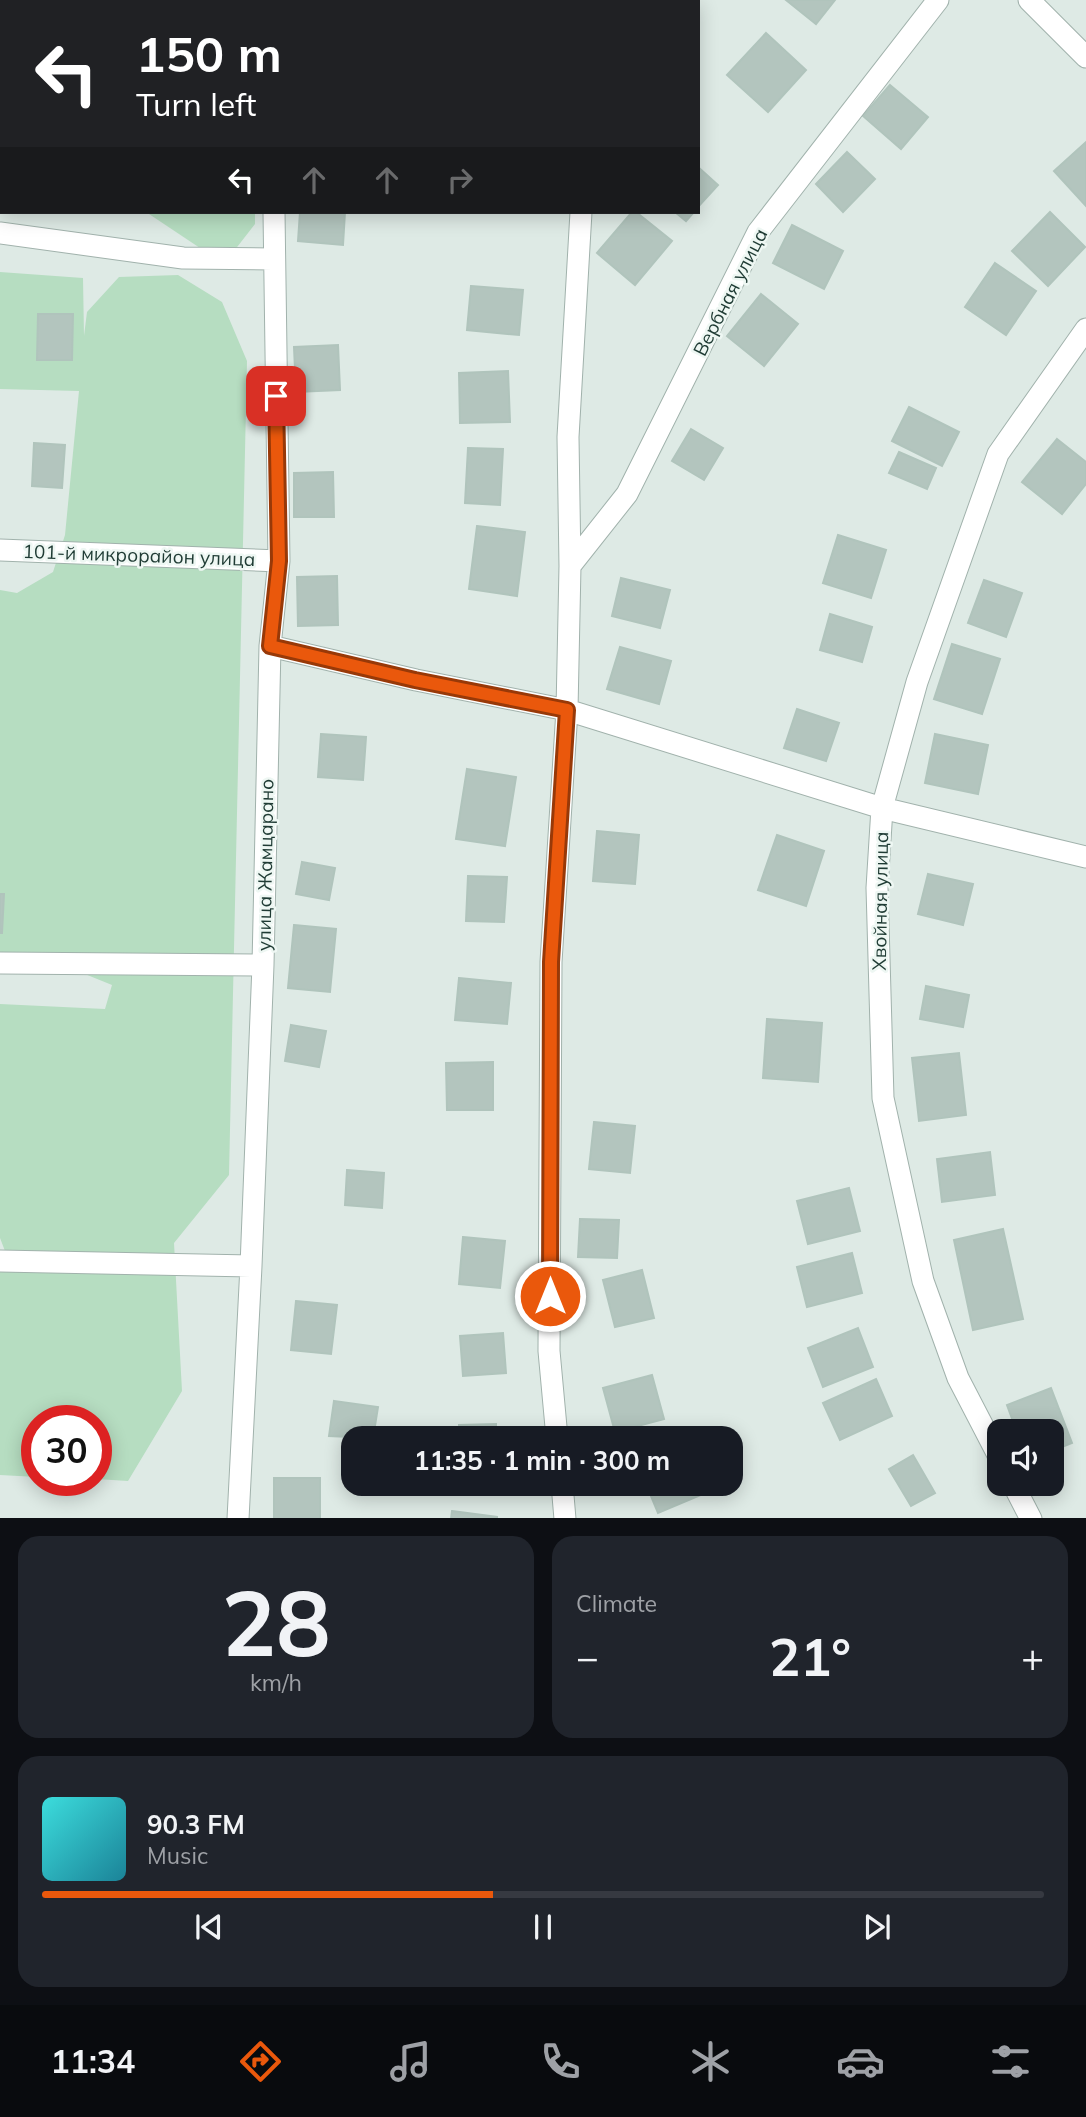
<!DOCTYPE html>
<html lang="en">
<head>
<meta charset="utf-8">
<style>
	:root { --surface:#171b24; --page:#20242c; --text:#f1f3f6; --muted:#9ea1a6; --line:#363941; --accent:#ea580c }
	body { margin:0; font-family:Mulish,sans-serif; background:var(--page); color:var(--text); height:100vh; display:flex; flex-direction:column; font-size:26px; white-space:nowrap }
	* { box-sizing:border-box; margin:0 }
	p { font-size:23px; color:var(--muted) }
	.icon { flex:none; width:38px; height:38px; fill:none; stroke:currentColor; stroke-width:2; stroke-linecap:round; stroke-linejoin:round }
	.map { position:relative; height:1518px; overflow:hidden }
	.side { display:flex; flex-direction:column; gap:18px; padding:18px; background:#0d0f14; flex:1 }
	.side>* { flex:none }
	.top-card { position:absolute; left:0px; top:0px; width:700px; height:214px; box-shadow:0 4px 18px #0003; background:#202124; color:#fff; overflow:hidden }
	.buttons { position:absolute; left:987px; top:1419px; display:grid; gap:14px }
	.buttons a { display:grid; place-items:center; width:77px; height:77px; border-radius:14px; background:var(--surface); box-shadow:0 4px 18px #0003; font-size:35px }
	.speed { position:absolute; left:21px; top:1405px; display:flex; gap:14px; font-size:35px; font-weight:700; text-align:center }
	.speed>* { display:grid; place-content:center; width:91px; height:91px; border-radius:50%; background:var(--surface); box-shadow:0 4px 18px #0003; line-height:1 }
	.speed .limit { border:10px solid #d22; background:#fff; color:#111 }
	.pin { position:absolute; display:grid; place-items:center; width:60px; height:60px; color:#fff; margin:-30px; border-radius:14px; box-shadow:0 4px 10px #0006 }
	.me { position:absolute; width:77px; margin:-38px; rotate:0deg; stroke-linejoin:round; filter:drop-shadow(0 0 5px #0008) }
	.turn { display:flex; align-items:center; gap:24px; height:147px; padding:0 21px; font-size:32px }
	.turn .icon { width:91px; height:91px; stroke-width:2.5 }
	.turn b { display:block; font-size:49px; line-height:60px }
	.lanes { display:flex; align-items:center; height:66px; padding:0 21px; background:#0003; justify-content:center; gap:35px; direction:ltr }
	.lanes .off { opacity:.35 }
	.big { font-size:52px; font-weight:700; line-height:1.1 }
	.side .card { flex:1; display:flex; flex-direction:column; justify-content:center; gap:10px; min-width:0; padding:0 24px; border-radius:21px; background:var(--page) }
	.side .dial { align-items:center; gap:0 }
	.dial b { font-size:91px; line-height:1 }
	.song { display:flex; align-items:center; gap:21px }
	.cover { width:84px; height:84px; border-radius:10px; background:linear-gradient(135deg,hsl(180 70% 55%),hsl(190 70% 35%)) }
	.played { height:7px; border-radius:4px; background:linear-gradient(90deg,var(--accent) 45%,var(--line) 45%) }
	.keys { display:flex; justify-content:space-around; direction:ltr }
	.heat { display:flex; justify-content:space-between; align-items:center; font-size:38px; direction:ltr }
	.side .tiles { flex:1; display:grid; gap:18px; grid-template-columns:1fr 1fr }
	.card:last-child { grid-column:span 2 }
	.trip { position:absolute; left:341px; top:1426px; width:402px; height:70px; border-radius:21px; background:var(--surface); box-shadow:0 4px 18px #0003; font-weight:700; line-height:70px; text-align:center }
	.dock { display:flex; height:112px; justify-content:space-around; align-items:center; background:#090b0e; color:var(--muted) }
	.dock .icon { width:49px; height:49px }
	.dock .current { color:var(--accent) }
	.dock b { font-size:32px; color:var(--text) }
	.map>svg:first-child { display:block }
</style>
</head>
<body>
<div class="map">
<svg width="1086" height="1519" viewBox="0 0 1086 1519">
	<rect width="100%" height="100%" fill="#deeae5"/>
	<path fill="#b6ddc1" d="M0 0H110L2 2V183Z
		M146 212H255V224L234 251 203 250Z
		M0 272 83 278 84 336 87 312 119 277 178 275 222 302 247 361 229 1175 174 1243 182 1391 128 1481 96 1479V1421H37V1477L0 1475V1256L5 1251 0 1238V1004L105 1009 112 985 65 966H0V590L17 593 53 572 65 535 79 391 0 389Z"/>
	<path fill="#b3c5be" stroke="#b0c4bc" stroke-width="2" d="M786 0H835L816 24Z
		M766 33 806 70 768 112 727 75Z
		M890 85 928 117 901 149 863 116Z
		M1086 142V206L1054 171Z
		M847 152 875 179 843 212 816 184Z
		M698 167 718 185 698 207Z
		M300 212H345L343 245 298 241Z
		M632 212H636L672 241 635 285 597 253Z
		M675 212H694L686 221Z
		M1050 212 1085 247 1048 286 1012 251Z
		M792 225 843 251 824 289 773 263Z
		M995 263 1036 291 1006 335 965 307Z
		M471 286 523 290 519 335 467 330Z
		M761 294 798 324 764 366 727 336Z
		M38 314H73L72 360H37Z
		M338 345 340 390 296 392 294 347Z
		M508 371 510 422 460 423 459 373Z
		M909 407 959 432 942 466 892 441Z
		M691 429 723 448 704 480 672 461Z
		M1057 439 1086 462V484L1062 514 1022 482Z
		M34 443 65 445 62 488 32 486Z
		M468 448 503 449 500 505 465 503Z
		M899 452 936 468 927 489 889 473Z
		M333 472 334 517H294V473Z
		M477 526 525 532 517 596 469 589Z
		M838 535 886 550 871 598 823 583Z
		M337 576 338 625 298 626 297 577Z
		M621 578 670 590 660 628 612 616Z
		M984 580 1022 593 1006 637 968 623Z
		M830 614 872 627 862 662 820 650Z
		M952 644 1000 659 982 714 934 699Z
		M620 647 671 661 659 704 607 689Z
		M797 709 839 723 826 761 784 748Z
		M321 734 366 737 363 780 318 777Z
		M935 734 988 745 978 794 925 783Z
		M467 769 516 777 505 846 456 839Z
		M597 831 639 835 635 884 593 881Z
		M777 835 824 851 806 906 758 890Z
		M302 862 335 868 329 900 296 894Z
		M928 874 973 884 963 925 918 914Z
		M468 876 507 877 504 922 466 921Z
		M0 894H4L2 933H0Z
		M294 925 336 929 330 992 288 988Z
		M459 978 511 983 507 1024 455 1020Z
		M926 986 969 995 963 1027 920 1019Z
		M767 1019 822 1023 818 1082 763 1078Z
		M291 1025 326 1031 319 1067 285 1061Z
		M959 1053 966 1115 919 1121 912 1058Z
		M493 1062V1110H447L446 1063Z
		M594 1122 635 1126 630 1173 589 1169Z
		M990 1152 995 1195 942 1202 937 1159Z
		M347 1170 384 1173 382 1208 345 1205Z
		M849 1188 860 1231 808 1244 797 1201Z
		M580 1219 619 1220 617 1258 578 1257Z
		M1003 1229 1023 1319 973 1330 954 1240Z
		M463 1237 505 1241 500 1288 459 1284Z
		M852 1253 862 1293 807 1307 797 1267Z
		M642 1270 654 1318 615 1327 603 1280Z
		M296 1301 337 1305 331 1354 291 1350Z
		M858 1328 873 1367 823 1387 808 1348Z
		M503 1333 506 1373 463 1376 460 1336Z
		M652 1375 664 1419 615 1432 603 1388Z
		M876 1379 892 1416 840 1440 823 1403Z
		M1051 1388 1072 1443 1052 1451V1432H1017L1007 1405Z
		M334 1401 378 1407 373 1438 329 1436Z
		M496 1424V1438H459V1425Z
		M913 1455 935 1493 911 1506 889 1469Z
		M274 1478H320V1519H274Z
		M646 1484H713L715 1489 658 1513Z
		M452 1511 497 1517V1519H451Z"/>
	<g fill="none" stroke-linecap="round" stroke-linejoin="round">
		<defs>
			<path id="minor" d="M1029 0 1086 57
				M279 2V0
				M594 2 595 0
				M0 233 183 258 273 259
				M0 550 279 561
				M570 566 568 437 581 212
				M270 646 416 680 567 710 882 808 1086 857
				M0 963 263 965
				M0 1261 251 1266
				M557 1438 549 1351 551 962 567 710 570 566 627 494 758 232 938 0
				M999 1457 958 1378 923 1281 883 1098 877 888 882 808 917 682 998 454 1086 329
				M562 1484 565 1519
				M1013 1484 1031 1519
				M238 1519 251 1266 263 965 270 646 279 561 274 212"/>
		</defs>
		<use href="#minor" stroke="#a1b2ac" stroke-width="23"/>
		<use href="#minor" stroke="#fff" stroke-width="21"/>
	</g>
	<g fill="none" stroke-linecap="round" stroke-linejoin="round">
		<defs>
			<path id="route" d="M276 396 279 561 270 646 415 680 567 710 551 962 550 1296"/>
		</defs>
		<use href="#route" stroke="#983908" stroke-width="18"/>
		<use href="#route" stroke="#ea580c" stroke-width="12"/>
	</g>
	<g text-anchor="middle" stroke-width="5" stroke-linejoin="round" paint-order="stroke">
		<g font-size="19" fill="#1f3b34" stroke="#eef7f3">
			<text transform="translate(730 292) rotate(-63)" y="7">Вербная улица</text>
			<text transform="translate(139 555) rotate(2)" y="7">101-й микрорайон улица</text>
			<text transform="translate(265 865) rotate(-89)" y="7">улица Жамцарано</text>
			<text transform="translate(880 901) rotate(-89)" y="7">Хвойная улица</text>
		</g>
	</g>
</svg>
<div class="buttons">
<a><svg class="icon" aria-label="sound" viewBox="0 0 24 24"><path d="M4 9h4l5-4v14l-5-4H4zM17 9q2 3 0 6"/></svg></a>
</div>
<div class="speed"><div class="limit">30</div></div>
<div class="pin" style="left:276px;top:396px;background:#d93025"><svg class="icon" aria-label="arrive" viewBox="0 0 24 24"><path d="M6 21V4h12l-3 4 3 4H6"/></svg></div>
<svg class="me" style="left:550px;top:1296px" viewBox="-20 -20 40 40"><circle r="17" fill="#ea580c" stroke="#fff" stroke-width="3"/><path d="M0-11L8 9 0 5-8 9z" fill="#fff"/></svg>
<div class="trip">11:35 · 1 min · 300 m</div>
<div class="top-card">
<div class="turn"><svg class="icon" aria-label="left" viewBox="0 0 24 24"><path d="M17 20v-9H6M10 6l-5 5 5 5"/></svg><div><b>150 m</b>Turn left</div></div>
<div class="lanes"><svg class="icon" aria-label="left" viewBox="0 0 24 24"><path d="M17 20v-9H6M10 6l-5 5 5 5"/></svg><svg class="icon off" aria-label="ahead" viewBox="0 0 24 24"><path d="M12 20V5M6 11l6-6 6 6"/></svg><svg class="icon off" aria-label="ahead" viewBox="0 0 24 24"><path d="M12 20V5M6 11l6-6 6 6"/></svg><svg class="icon off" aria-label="right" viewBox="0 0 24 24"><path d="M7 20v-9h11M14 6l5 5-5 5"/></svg></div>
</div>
</div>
<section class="side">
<div class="tiles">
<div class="card dial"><b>28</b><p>km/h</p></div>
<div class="card"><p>Climate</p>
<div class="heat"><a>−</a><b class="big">21°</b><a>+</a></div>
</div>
<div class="card">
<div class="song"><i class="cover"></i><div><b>90.3 FM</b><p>Music</p></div></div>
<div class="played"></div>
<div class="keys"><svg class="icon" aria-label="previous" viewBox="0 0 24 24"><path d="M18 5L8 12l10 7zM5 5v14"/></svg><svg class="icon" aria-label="pause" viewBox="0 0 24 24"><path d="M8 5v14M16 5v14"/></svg><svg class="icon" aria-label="next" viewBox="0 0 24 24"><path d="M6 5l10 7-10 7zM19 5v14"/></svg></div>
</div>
</div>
</section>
<nav class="dock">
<b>11:34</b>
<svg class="icon current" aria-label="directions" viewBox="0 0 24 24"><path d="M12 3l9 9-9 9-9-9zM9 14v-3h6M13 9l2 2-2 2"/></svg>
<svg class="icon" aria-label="music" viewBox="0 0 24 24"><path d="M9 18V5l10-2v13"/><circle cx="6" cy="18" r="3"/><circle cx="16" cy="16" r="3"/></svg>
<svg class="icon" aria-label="phone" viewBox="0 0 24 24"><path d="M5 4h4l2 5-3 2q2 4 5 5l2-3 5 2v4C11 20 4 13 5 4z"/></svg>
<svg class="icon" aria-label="climate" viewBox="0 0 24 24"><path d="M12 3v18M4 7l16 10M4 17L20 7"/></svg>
<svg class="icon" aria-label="car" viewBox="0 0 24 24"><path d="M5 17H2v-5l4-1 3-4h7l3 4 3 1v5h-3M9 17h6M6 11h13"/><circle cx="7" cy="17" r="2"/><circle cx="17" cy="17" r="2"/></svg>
<svg class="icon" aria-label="filters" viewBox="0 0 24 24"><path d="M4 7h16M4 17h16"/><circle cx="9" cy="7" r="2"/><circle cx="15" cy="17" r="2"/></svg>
</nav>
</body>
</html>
